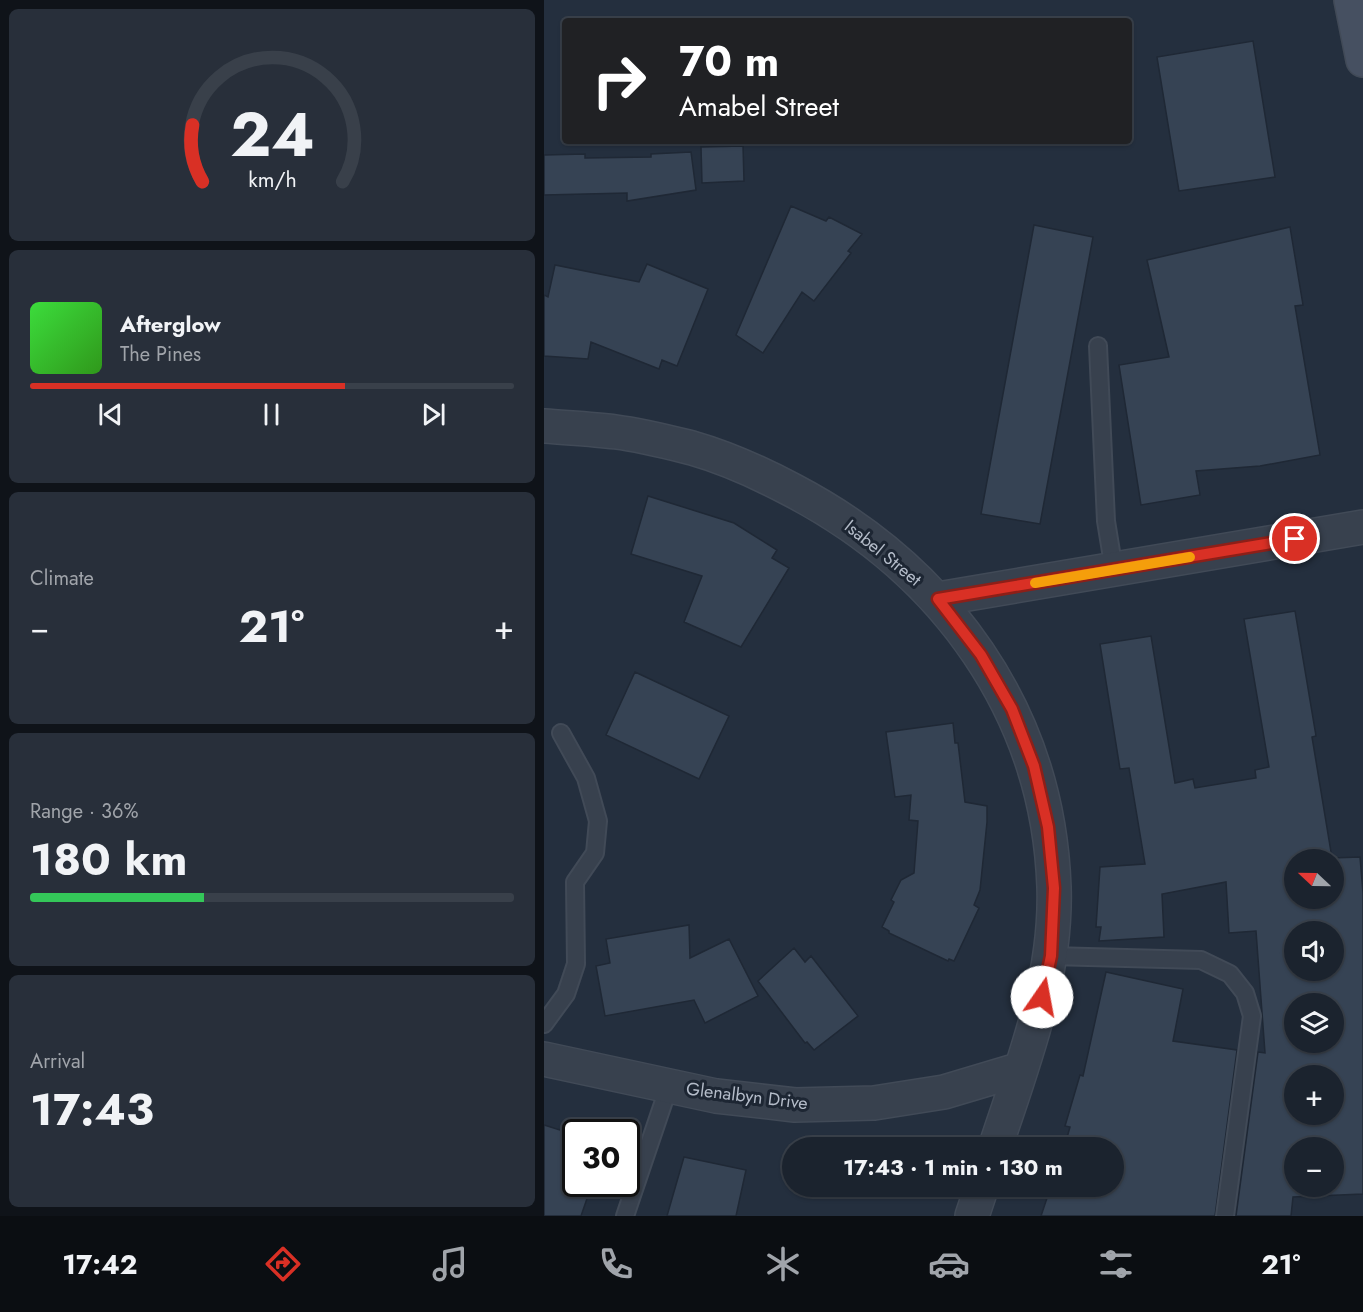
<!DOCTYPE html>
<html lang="en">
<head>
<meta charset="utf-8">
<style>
	:root { --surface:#1b232e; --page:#282f3a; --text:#f1f3f6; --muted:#a0a4aa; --line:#39404a; --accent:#d93025 }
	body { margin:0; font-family:Jost,sans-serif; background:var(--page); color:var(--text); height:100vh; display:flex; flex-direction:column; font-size:22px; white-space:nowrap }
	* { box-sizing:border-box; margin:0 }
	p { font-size:20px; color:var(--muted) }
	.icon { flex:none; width:33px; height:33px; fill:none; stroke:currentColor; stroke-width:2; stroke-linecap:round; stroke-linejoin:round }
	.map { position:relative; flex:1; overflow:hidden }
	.panel { display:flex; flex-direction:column; gap:9px; padding:9px; background:#0f1319; width:544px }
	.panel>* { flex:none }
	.banner { position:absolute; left:18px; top:18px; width:570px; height:126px; border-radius:6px; box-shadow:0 2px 4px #0004,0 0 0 2px var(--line); background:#202124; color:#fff; overflow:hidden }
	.needle { width:39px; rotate:292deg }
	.controls { position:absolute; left:740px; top:849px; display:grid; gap:12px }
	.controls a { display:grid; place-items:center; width:60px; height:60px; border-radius:50%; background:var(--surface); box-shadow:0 2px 4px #0004,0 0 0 2px var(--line); font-size:30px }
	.speed { position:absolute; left:18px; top:1119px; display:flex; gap:12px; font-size:30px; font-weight:700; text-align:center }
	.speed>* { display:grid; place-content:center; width:78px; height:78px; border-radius:50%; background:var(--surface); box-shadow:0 2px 4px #0004,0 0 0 2px var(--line); line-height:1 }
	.speed .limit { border:3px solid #111; border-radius:9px; background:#fff; color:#111 }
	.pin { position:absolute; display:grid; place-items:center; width:51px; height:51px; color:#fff; margin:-26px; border:3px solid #fff; border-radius:50%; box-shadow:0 2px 6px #0007 }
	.me { position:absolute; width:66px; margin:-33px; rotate:12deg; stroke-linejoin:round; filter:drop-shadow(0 0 4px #0008) }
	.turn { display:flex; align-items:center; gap:21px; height:126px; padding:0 18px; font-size:27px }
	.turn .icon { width:78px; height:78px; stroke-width:2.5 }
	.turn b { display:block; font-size:42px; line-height:51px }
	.big { font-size:45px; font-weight:700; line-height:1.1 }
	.panel .widget { flex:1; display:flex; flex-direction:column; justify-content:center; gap:9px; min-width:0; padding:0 21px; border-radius:9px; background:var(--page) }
	.panel .dial { align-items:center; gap:0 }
	.dial svg { height:156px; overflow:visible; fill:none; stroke:var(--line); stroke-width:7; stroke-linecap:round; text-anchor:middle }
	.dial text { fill:var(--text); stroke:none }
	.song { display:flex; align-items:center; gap:18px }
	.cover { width:72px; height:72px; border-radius:9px; background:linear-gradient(135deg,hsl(120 70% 55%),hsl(110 70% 35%)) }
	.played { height:6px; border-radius:3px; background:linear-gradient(90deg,var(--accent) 65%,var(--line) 65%) }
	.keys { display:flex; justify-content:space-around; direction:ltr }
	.heat { display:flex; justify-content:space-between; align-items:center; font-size:33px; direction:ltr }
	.charge { height:9px; border-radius:4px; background:linear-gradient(90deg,#34c759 36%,var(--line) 0) }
	.trip { position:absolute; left:238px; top:1137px; width:342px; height:60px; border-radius:30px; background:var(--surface); box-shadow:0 2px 4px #0004,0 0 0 2px var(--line); font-weight:700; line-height:60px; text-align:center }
	.tabs { display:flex; height:96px; justify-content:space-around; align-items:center; background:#0b0e12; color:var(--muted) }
	.tabs .icon { width:42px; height:42px }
	.tabs .on { color:var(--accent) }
	.tabs b { font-size:27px; color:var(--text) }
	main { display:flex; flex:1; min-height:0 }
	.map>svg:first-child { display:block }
</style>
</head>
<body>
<main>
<section class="panel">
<div class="widget dial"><svg viewBox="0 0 100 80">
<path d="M14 69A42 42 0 1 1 86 69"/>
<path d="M14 69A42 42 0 0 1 9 40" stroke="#d93025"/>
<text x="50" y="56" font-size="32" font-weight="700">24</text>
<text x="50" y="72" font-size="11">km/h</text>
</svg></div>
<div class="widget">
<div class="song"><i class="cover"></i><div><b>Afterglow</b><p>The Pines</p></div></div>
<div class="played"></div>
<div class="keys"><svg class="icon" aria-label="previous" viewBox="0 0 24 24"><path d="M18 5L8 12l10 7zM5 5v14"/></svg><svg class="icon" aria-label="pause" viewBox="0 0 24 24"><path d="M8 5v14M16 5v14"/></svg><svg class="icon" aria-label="next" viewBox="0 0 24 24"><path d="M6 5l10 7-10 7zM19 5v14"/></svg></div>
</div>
<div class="widget"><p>Climate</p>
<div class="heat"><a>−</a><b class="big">21°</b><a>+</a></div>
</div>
<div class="widget"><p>Range · 36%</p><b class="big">180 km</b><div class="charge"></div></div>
<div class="widget"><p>Arrival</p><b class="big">17:43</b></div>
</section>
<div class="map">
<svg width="819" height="1216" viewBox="0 0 819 1216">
	<rect width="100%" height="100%" fill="#242f3e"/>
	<path fill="#364354" stroke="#1f2835" stroke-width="1.5" fill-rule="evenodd" d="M709 41 731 177 635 191 613 57Z
		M199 146 200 181 158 183 157 147Z
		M147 152 152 190 83 201V193L0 195V155L41 154V158L107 157V154Z
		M247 206 282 221 285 217 318 234 304 251 307 253 270 301 258 292 219 353 192 335Z
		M490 225 549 237 496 524 437 514Z
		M746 227 759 305 751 306 776 455 716 466 652 471 656 495 597 505 575 365 625 357 603 260Z
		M103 264 164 289 133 366 118 360 115 369 47 342 44 359 0 356V295L4 297 11 265 95 282Z
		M104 496 190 523 233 550 228 558 245 568 197 647 140 622 158 576 87 554Z
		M751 611 772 736 768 737 788 858 816 857 819 893V1194L749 1197 747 1216H692L714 1052 721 1053 712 931 685 933 682 882 618 894 620 937 555 941 557 927H552L556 867 601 864 585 768 576 769 556 644 607 636 631 783 649 779 651 788 712 778 711 770 725 767 700 619ZM750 860H789V898H750ZM750 932H789V970H750ZM750 1004H789V1042H750ZM750 1076H789V1114H750ZM750 1148H789V1186H750Z
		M91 672 185 716 155 779 62 735Z
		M409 723 411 743H414L421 802 443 806V822L436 890 430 905 435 908 410 961 405 959 404 961 345 933V931L338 927 350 902 347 900 357 880 370 873 374 821 365 820 367 795 351 797 342 732Z
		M145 925 146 958 185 939 214 996 161 1023 150 1000 61 1016 52 966 66 963 62 939Z
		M250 948 261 962 267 956 314 1016 270 1050 263 1042 261 1043 214 981Z
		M562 972 639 989 629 1041 693 1050 671 1216H497L507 1186H570V1148H520L526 1127 521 1126 536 1075 539 1076Z
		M0 1125 32 1135V1184H48L37 1216H0Z
		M140 1157 202 1170 192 1216H123Z"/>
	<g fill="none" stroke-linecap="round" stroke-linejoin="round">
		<defs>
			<path id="service" d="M554 346 562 521 570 570
				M507 956 657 960 686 974 701 993 708 1016 681 1216
				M0 1024 22 994 32 964 31 882 51 853 54 821 42 778 17 733
				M81 1216 125 1086"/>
			<path id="minor" d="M0 426C24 428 48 429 72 432 97 435 124 442 148 448 183 458 216 473 248 490 401 570 504 712 510 887 513 978 479 1063 451 1148
				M394 599 819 527
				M0 1059 172 1096 251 1105 330 1103 400 1092 477 1069
				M428 1216 438 1186"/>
			<path id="secondary" d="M807 0 819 60"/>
		</defs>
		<use href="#service" stroke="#414a57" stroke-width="20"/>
		<use href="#minor" stroke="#414a57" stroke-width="36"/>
		<use href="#secondary" stroke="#414a57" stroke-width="36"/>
		<use href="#service" stroke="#38414e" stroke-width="16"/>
		<use href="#minor" stroke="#38414e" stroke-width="33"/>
		<use href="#secondary" stroke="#465061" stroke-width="33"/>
	</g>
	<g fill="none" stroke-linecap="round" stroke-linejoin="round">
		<defs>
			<path id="route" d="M498 997 507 956 510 888 504 827 490 766 468 709 437 655 394 599 751 539"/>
		</defs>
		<use href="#route" stroke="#8d1f18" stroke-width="15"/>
		<use href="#route" stroke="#d93025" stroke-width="10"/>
		<path stroke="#f59e0b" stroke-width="10" d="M491 583 646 557"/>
	</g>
	<g text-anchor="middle" stroke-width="6" stroke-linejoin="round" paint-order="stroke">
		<g font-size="18" fill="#b4bcc9" stroke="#1d2633">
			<text transform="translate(339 553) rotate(39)" y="6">Isabel Street</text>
			<text transform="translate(203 1096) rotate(7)" y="6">Glenalbyn Drive</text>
		</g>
	</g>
</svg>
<div class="controls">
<a><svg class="needle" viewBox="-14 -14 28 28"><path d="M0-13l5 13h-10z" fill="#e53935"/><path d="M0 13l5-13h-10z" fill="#a0a4aa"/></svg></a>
<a><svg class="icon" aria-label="sound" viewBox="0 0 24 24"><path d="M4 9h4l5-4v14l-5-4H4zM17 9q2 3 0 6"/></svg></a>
<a><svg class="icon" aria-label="layers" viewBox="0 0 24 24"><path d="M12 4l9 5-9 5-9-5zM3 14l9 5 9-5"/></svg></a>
<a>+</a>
<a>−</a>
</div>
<div class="speed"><div class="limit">30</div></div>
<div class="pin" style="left:751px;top:539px;background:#d93025"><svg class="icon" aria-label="arrive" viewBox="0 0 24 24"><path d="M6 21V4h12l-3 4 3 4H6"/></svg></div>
<svg class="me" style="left:498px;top:997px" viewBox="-20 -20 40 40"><circle r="19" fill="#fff"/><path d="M0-13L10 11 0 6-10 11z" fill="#d93025"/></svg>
<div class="trip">17:43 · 1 min · 130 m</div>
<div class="banner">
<div class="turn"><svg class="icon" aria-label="right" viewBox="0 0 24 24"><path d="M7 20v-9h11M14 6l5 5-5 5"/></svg><div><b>70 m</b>Amabel Street</div></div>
</div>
</div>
</main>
<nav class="tabs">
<b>17:42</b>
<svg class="icon on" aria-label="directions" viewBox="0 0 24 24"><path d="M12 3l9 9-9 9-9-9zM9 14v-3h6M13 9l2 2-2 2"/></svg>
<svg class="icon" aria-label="music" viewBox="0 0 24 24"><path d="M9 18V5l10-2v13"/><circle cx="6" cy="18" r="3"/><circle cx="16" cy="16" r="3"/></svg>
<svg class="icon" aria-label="phone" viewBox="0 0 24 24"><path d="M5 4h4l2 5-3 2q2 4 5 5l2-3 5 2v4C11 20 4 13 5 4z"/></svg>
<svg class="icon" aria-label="climate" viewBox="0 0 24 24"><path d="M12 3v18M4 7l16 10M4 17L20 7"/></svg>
<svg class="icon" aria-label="car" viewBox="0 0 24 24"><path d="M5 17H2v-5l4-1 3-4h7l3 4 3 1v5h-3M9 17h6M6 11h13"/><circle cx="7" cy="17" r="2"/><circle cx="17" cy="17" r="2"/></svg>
<svg class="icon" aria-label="filters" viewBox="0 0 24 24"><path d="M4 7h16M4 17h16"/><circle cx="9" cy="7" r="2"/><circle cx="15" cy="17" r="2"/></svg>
<b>21°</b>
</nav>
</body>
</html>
